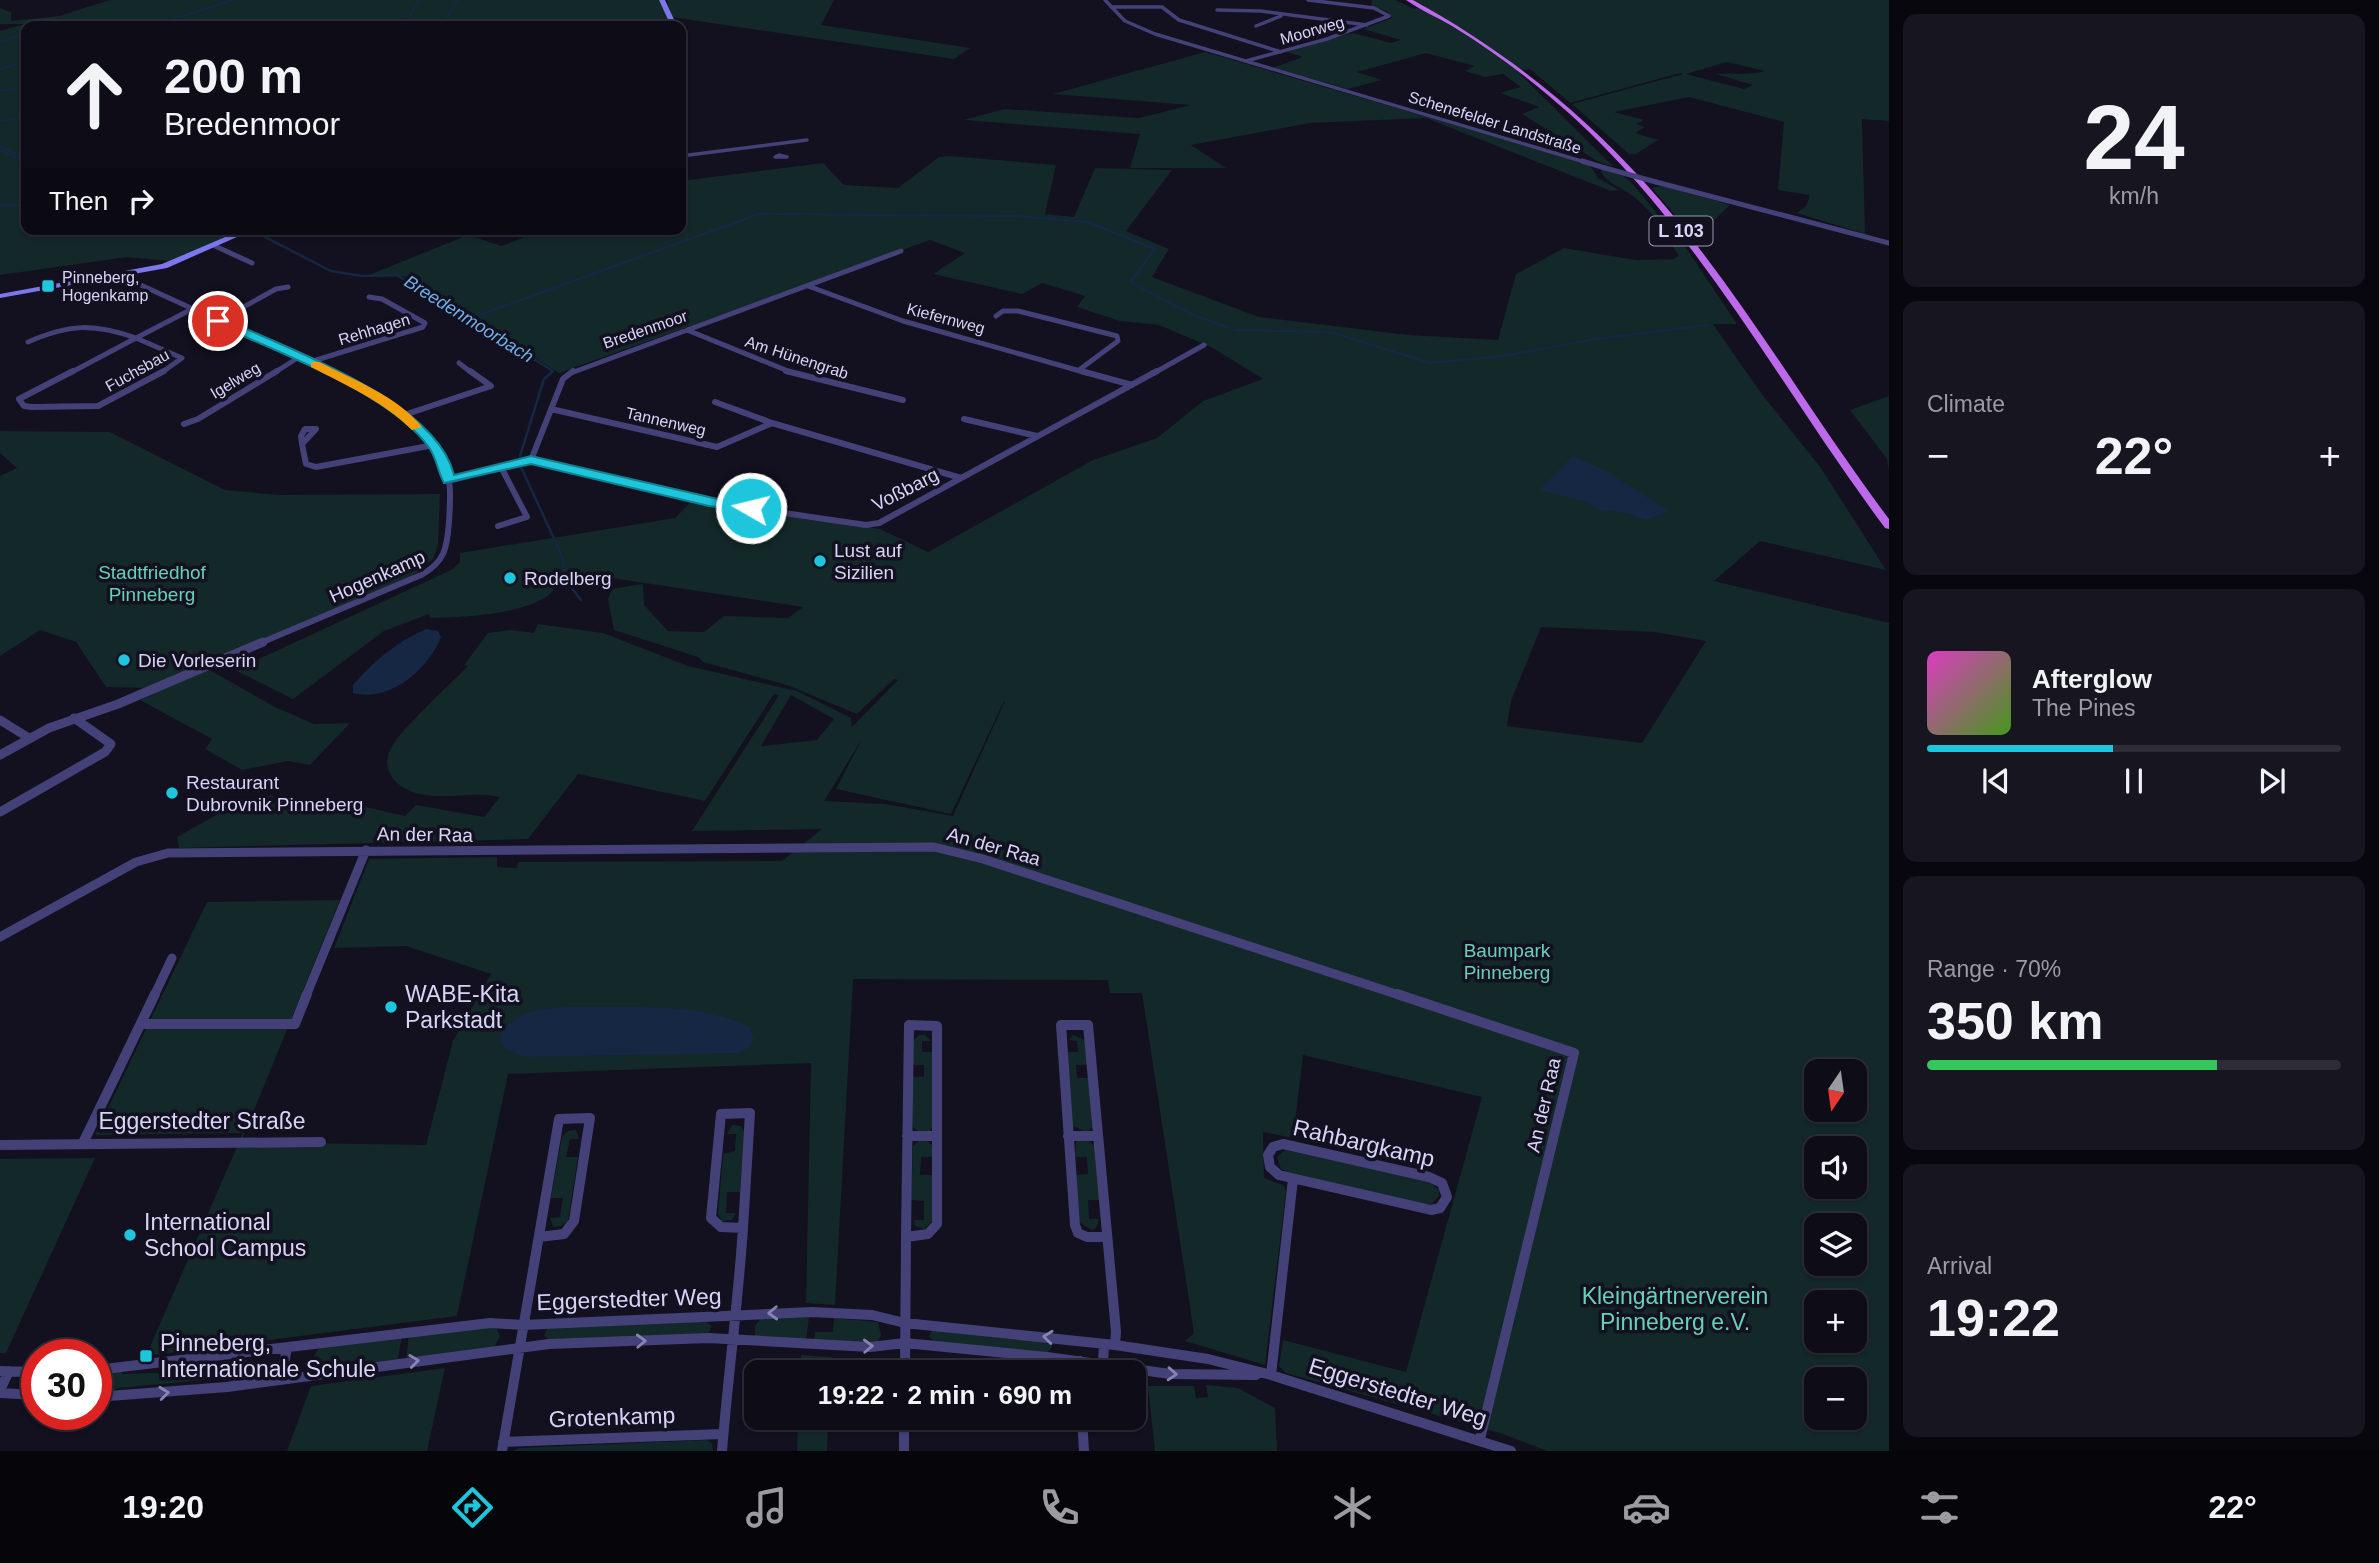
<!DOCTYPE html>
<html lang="en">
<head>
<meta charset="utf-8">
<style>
	:root { --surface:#0e0c17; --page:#171520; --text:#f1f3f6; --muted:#9b9ba1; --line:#2e2c36; --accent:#1dc6dc }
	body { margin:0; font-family:Helvetica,sans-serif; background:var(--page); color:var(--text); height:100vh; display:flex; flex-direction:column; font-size:26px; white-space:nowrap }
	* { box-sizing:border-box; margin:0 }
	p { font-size:23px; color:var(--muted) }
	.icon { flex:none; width:38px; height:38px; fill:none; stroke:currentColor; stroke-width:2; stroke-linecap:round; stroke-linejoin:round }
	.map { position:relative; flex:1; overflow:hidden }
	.drawer { display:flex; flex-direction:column; gap:14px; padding:14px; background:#08070d; width:490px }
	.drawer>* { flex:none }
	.banner { position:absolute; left:21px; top:21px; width:665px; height:214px; border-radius:14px; box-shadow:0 2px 5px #0004,0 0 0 2px var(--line); background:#0e0c17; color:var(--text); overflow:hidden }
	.needle { width:46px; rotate:193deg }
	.tools { position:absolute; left:1804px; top:1059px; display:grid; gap:14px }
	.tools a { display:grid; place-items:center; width:63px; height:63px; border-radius:14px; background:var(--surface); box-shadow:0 2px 5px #0004,0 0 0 2px var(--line); font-size:35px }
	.speed { position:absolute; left:21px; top:1339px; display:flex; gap:14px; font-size:35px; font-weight:700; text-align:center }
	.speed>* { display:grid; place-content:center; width:91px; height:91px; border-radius:50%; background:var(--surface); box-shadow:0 2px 5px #0004,0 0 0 2px var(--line); line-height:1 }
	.speed .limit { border:10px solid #d22; background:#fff; color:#111 }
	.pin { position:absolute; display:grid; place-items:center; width:60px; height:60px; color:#fff; margin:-30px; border:4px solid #fff; border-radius:50%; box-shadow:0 2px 7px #0007 }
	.me { position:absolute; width:77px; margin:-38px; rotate:278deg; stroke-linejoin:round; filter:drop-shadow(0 0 5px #0008) }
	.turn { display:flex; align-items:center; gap:24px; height:147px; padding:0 28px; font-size:32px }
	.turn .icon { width:91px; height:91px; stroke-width:2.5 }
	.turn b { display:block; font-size:49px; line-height:60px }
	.then { display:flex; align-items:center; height:66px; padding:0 28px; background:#0003; gap:14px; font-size:26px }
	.big { font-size:52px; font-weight:600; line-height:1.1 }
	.drawer .card { flex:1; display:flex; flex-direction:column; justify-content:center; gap:10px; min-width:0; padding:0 24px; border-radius:14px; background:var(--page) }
	.drawer .dial { align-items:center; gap:0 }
	.dial b { font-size:91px; line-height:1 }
	.song { display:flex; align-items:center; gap:21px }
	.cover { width:84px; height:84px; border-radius:10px; background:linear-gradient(135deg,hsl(310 70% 55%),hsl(100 70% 35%)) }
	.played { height:7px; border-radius:4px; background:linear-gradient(90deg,var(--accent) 45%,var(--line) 45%) }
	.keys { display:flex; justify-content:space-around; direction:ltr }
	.heat { display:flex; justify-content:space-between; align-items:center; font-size:38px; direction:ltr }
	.charge { height:10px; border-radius:5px; background:linear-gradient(90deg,#34c759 70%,var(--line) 0) }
	.trip { position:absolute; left:744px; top:1360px; width:402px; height:70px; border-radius:14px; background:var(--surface); box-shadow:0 2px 5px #0004,0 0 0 2px var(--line); font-weight:600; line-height:70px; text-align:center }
	.dock { display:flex; height:112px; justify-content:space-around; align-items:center; background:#060509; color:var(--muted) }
	.dock .icon { width:49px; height:49px }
	.dock .active { color:var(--accent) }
	.dock b { font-size:32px; color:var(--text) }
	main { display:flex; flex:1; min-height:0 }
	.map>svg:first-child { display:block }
</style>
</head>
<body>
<main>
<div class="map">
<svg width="1889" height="1451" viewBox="0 0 1889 1451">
	<rect width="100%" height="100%" fill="#13101f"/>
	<path fill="#132828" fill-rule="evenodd" d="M110 0H661L673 26H26V229H246L169 261 127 257 0 275V31L25 24H0V8L11 12V21L59 16Z
		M667 0H834L821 25 970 48 954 59 671 17Z
		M1372 0H1395L1414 9 1426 6 1414 0H1889V121L1862 119 1865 234 1797 213 1806 206 1810 195 1778 190 1784 122 1689 97 1614 112 1644 120 1636 124 1645 127 1635 133 1658 140 1636 154H1629L1572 104 1683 74 1680 73 1570 103 1530 69 1517 71 1614 167 1597 161 1522 114 1539 107 1500 93 1521 87 1503 74 1485 77 1465 71 1474 66 1426 53 1357 72 1382 80 1348 89 1272 68 1303 57 1287 52 1353 33 1391 43 1401 40 1363 29 1392 18 1387 11 1371 7ZM1727 62 1765 71C1750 76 1732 72 1716 74L1753 85 1744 89 1686 74Z
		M1205 52 1589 164 1598 178 1619 190 1611 191 1426 118 1310 123 1191 145 1226 168H1130L1140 134 964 120 1004 109 1139 118 1191 105 1053 94Z
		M949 156 1056 165 1045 214 1074 217 1095 168 1172 170 1126 231 1169 249 1152 277 1259 317 1408 335 1498 340 1516 274 1564 248 1636 260 1673 259 1679 256C1665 233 1653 210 1630 194 1620 187 1603 181 1601 170L1622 175 1631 182 1688 251 1737 324H1713L1761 393 1821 468 1886 570 1760 541 1714 581 1889 623V1451H1548L1500 1433 1286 1373 1279 1366 1283 1340 1406 1372 1482 1097 1303 1055 1293 1138 1263 1132 1264 1178 1283 1185 1286 1191 1265 1365 1185 1341 1194 1333 1142 993H1110L1108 980 853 979 835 1305 806 1303 811 1063 508 1074 457 1316 146 1356 243 1133 95 1135 207 902 340 900 241 1142 426 1145 453 1041 491 974 406 946 334 948 369 859 497 857V867L517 868 518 862 782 861 822 829 692 831 779 695 774 694 705 801 578 774 528 839 179 848 177 837 232 806 272 795 285 810 334 800 405 816 416 805 484 817 500 797C473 791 447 800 420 794 398 789 379 772 391 748 400 730 450 684 468 666L464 665 488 633 510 630 534 633 538 624 603 633 688 666 797 691 851 718 852 727 898 680 894 679 857 714 787 685 703 662 698 657 614 630 608 599 612 589 643 584 644 605 668 631 704 632 724 616 788 618 803 607 565 571C559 578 556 588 550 594 524 615 463 617 430 618L429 614 384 631 293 699 235 670 451 570 460 562V553L675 518 690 503 880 529 928 552 1093 460 1157 438 1203 401 1263 379 1213 348 1159 325 1120 321 1077 307 1085 296 1042 283 1022 294 933 274 965 253 930 240 559 373 403 276 364 277 468 235 501 246 547 229H681V181L823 163 844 185 898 188 939 157ZM1541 627 1655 632 1706 641 1642 743 1507 726 1511 701ZM791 695 834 719 817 740 761 746ZM1004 701H1005L953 816 886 804 824 801 862 739 836 789 951 814ZM1816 1071H1855V1110H1816ZM1816 1148H1855V1186H1816ZM1816 1225H1855V1264H1816ZM1816 1302H1855V1340H1816ZM1816 1379H1855V1418H1816Z
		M1662 186 1721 202 1730 205 1695 239 1652 188Z
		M1889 396V471L1887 459 1850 410Z
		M0 431 110 432 225 490 279 495 440 494 438 545 433 559 411 577 150 688 106 687 76 642 40 630 0 656V476L17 468 0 453Z
		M208 669 275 707 314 724 350 723 310 765 288 761 242 770 205 749 212 739 140 700Z
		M919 1035H925L931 1041H922V1052H933L932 1127 930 1131H918L913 1127V1077H924V1065H913V1041Z
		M1073 1035 1085 1040 1087 1065H1076L1077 1078H1089L1092 1127 1087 1132 1073 1126 1067 1052H1078L1077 1041 1069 1040Z
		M732 1125 741 1126 744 1131 740 1192H727L726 1213H736L732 1220 722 1221 718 1214 723 1154 735 1151 736 1134H727Z
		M576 1130 579 1139H570L566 1157H578L568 1221 561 1226 553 1227 550 1218 560 1217 563 1198H551L562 1136 568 1131Z
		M920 1140H926L933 1146V1157H921L920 1175H932V1221L925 1229 915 1226 914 1220H924V1201L911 1200 913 1146Z
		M1081 1140H1087L1095 1146 1100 1200H1088L1089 1219H1099L1096 1228 1092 1230 1080 1223 1076 1175 1088 1174 1087 1157H1075L1076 1142Z
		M1285 1150 1426 1180 1439 1190V1196L1432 1204H1423L1288 1172 1281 1169 1277 1157Z
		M95 1158 6 1353H0V1159Z
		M809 1317 806 1342 755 1336V1326L761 1318Z
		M834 1318 878 1322 881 1335 878 1341 870 1344 814 1341 815 1332H833Z
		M705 1321 712 1326 708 1334 550 1340 544 1336 547 1329Z
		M496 1327 500 1336 494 1348 406 1359 409 1334Z
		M932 1330 1051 1343 1052 1347 1047 1353 936 1342 929 1337Z
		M402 1335 398 1359 322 1370 313 1366V1358L319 1348Z
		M801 1355 832 1357 831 1372H800Z
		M237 1358 247 1360C250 1372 243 1381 231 1383L226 1378 118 1388 109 1394 96 1392 98 1380 118 1369 123 1374C152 1372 215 1375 237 1358Z
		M445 1368 427 1451H287L311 1386Z
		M1206 1385 1238 1388 1275 1408 1277 1451H1155L1148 1386H1194L1196 1398 1208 1397Z
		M798 1418H828L827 1451H797Z
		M707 1440 712 1443 713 1451H513L519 1448Z"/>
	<path fill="#152743" d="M1573 456 1607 471 1669 511 1646 520 1627 513 1600 510 1586 502 1539 490Z
		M426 629 438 631 441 637C428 670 389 703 353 693V685C372 662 398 641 426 629Z
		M563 1007C621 1008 698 1001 750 1027L754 1040 749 1048 738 1053 524 1057 504 1048 499 1036C516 1011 535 1010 563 1007Z"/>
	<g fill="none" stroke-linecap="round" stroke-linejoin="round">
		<path stroke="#152743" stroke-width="2" d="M149 26 234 0
			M389 26 410 15 419 0
			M442 26 458 0
			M0 42 25 33
			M0 69 26 61
			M0 90 26 89
			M0 121 26 116
			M0 146 26 160
			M0 150 26 163"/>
		<path stroke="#152743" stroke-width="2.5" d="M22 161 26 163
			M0 205H26
			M257 233 331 271 362 276 397 275 553 371 544 379 520 456
			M468 319 759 214 1017 216 1088 222 1155 249 1130 282 1196 316 1229 328
			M1235 330 1331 332 1430 363 1503 356 1596 339 1708 325
			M521 467 561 554 568 583 581 600"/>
		<path stroke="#444178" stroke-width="3.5" d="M1105 0 1125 21 1155 34 1588 163
			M1111 7H1162L1179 20 1281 52
			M1217 10 1260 11 1367 25
			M1256 26 1281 16
			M1291 35 1334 22
			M1246 61 1327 39 1389 16 1374 8 1308 0
			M779 155 787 157H775Z
			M681 156 807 140"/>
		<path stroke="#444178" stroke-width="5" d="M1582 161 1605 168
			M1656 182 1889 243
			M215 246 252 263
			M121 276 333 373
			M808 286 903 321 1087 373
			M996 316 1003 311H1018L1117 336 1118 341 1079 370
			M218 321 276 289 288 287
			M687 330 793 373
			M136 338 182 358 161 373
			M136 338 192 309
			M28 342C69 324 93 323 136 338
			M310 362 423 327 425 323 382 299 369 297
			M459 363 472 373
			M70 373 136 338
			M274 373 299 357
			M571 373 901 251
			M1154 373 1204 345"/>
		<path stroke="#444178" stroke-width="6" d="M73 371 19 399 24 406 32 407 98 406 164 371
			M786 371 903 400
			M1081 371 1132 385
			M715 402 772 423 961 478
			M551 409 717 447 772 423
			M404 415 491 386 470 371
			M964 419 1037 436
			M184 424 198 419 277 371
			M305 429H316L302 444 301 436Z
			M302 444 306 464 316 467 434 445
			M531 460 709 502 866 525 879 523 1157 371
			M448 481 531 460 563 379 573 371
			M498 526 527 517 501 467
			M258 644 421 575C445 562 447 548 449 522 450 504 452 481 445 464 425 420 371 391 330 371"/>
		<path stroke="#444178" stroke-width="9" d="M0 720 29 738
			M0 755 49 728 118 704 263 642
			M0 812 105 752 111 744 74 718
			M0 937 136 862 168 853 934 847 983 859 1402 996
			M154 996 172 958
			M306 996 366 850"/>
		<path stroke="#444178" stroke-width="10" d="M1397 994 1574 1053 1480 1439
			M141 1024H295L307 994
			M909 1025 937 1026V1224L928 1234 906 1237Z
			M750 1113 743 1228 721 1227 711 1218 721 1114Z
			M907 1136H937
			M1068 1136H1098
			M83 1143 155 994
			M1283 1144 1429 1177 1442 1183 1447 1197 1440 1208 1431 1210 1279 1175 1270 1167 1268 1155 1273 1147Z
			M0 1145 321 1142
			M1107 1237H1087L1078 1233 1075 1225 1061 1025H1088L1116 1332 1115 1345
			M1103 1364 1104 1344
			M96 1370 490 1323 523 1325 812 1312 872 1315 905 1323 1115 1345 1208 1359 1271 1375 1511 1451
			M0 1371 37 1372
			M905 1372 906 1237
			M1079 1372 1080 1361
			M1271 1375 1293 1179
			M281 1379 287 1348
			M0 1390 9 1371
			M0 1393 37 1395
			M96 1397 227 1387 549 1344 709 1338 870 1347 905 1343 1047 1357 1170 1374 1256 1375
			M904 1418V1451
			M1082 1418 1084 1451
			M503 1442 723 1434
			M502 1451 559 1119 590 1118 574 1221 564 1234 539 1237
			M722 1451C728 1376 738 1303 743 1228"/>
		<path fill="#7c77ed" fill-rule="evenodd" d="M659 0H665L677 26H671Z
			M681 39 684 41V45L681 47Z
			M244 229H255L167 268 0 298V294L162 264Z"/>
		<path fill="#bc69eb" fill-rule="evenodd" d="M1406 0H1413C1502 49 1577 108 1645 183 1738 286 1806 409 1889 519V529L1885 528C1782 390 1700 232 1571 115 1534 82 1495 52 1452 26 1437 17 1420 10 1406 0Z"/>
		<path stroke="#444178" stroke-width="5" d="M1605 168 1656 182"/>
	</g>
	<defs><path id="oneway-chevron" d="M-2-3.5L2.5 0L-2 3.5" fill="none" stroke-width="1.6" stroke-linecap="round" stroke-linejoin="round" transform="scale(1.75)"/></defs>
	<g stroke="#8783b2">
		<use href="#oneway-chevron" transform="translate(773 1313) rotate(178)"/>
		<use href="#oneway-chevron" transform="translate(1048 1337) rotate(-174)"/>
		<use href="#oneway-chevron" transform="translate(641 1341) rotate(-2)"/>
		<use href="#oneway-chevron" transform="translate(868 1346) rotate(-2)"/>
		<use href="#oneway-chevron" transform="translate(414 1361) rotate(-7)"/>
		<use href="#oneway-chevron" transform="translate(1172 1374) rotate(4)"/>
		<use href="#oneway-chevron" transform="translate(164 1393) rotate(-6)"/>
	</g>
	<path fill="#1dc6dc" stroke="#13818f" stroke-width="2" d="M214 318H222C287 349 436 400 454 475L531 456 757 508 751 512 709 506 531 464 444 483C438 472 437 460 430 449 392 393 276 352 214 323Z"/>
	<path fill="#f59e0b" d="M311 362H319C354 380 397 396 422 427L412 430C384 402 346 385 311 367Z"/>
	<g fill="#1dc6dc" stroke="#13101f" stroke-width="2.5">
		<rect x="41" y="279" width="14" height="14" rx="3.5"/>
		<circle cx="820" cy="561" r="7"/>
		<circle cx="510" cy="578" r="7"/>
		<circle cx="124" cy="660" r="7"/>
		<circle cx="172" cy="793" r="7"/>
		<circle cx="391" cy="1007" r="7"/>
		<circle cx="130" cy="1235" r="7"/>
		<rect x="139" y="1349" width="14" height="14" rx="3.5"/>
	</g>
	<g text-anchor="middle" stroke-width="7" stroke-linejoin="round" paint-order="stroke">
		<g font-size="16" fill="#d8d4f9" stroke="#13101f">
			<text transform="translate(1312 30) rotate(-16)" y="6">Moorweg</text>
			<text transform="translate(1495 122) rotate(17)" y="6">Schenefelder Landstraße</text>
			<text transform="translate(946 318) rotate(15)" y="6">Kiefernweg</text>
			<text transform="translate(374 329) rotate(-17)" y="6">Rehhagen</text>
			<text transform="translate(645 329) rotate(-19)" y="6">Bredenmoor</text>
			<text transform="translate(797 357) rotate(18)" y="6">Am Hünengrab</text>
			<text transform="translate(137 370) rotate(-29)" y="6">Fuchsbau</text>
			<text transform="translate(235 380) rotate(-31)" y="6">Igelweg</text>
			<text transform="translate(666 421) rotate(13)" y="6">Tannenweg</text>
		</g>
		<g font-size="16" fill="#d8d4f9" stroke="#13101f" text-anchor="start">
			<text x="62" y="283">Pinneberg,<tspan x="62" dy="18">Hogenkamp</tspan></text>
		</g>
		<rect fill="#13101f" stroke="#9d99b8" stroke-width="2" x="1649.5" y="216.5" width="63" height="29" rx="5"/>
		<g font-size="18" font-weight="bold" fill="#d8d4f9">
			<text x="1681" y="237">L 103</text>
		</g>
		<g font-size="18" font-style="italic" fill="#6fb0ec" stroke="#13101f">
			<text transform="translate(469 319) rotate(32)" y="6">Breedenmoorbach</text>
		</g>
		<g font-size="19" fill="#d8d4f9" stroke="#13101f">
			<text transform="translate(905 489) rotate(-27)" y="7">Voßbarg</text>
			<text transform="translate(377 576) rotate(-24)" y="7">Hogenkamp</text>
			<text transform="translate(425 834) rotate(1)" y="7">An der Raa</text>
			<text transform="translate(994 846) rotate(16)" y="7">An der Raa</text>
			<text transform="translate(1543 1105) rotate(-77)" y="7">An der Raa</text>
		</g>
		<g font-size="19" fill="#d8d4f9" stroke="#13101f" text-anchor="start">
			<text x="834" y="557">Lust auf<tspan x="834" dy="22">Sizilien</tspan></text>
			<text x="524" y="585">Rodelberg</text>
			<text x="138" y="667">Die Vorleserin</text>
			<text x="186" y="789">Restaurant<tspan x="186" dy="22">Dubrovnik Pinneberg</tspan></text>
		</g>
		<g font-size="19" fill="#69d0b8" stroke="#13101f">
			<text x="152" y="579">Stadtfriedhof<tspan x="152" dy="22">Pinneberg</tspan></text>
			<text x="1507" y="957">Baumpark<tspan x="1507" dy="22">Pinneberg</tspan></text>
		</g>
		<g font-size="23" fill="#d8d4f9" stroke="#13101f" text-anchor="start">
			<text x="405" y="1002">WABE-Kita<tspan x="405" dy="26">Parkstadt</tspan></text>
			<text x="144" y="1230">International<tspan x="144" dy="26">School Campus</tspan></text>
			<text x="160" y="1351">Pinneberg,<tspan x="160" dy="26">Internationale Schule</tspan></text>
		</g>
		<g font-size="23" fill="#d8d4f9" stroke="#13101f">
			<text x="202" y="1129">Eggerstedter Straße</text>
			<text transform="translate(1364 1143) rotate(13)" y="8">Rahbargkamp</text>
			<text transform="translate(629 1299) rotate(-2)" y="8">Eggerstedter Weg</text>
			<text transform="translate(1398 1392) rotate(17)" y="8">Eggerstedter Weg</text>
			<text transform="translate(612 1417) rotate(-2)" y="8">Grotenkamp</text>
		</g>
		<g font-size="23" fill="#69d0b8" stroke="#13101f">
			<text x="1675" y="1304">Kleingärtnerverein<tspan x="1675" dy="26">Pinneberg e.V.</tspan></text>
		</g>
	</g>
</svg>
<div class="tools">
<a><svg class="needle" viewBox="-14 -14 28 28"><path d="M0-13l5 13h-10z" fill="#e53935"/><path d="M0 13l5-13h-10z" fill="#9b9ba1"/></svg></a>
<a><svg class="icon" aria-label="sound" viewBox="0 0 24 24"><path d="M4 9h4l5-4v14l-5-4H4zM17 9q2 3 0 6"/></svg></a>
<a><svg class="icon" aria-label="layers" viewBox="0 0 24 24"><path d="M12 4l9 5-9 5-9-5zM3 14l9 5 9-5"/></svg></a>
<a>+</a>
<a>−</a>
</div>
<div class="speed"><div class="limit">30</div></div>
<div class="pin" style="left:218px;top:321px;background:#d93025"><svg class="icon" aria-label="arrive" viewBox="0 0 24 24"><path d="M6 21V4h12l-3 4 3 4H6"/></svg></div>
<svg class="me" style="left:751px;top:508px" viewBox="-20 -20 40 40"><circle r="17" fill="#1dc6dc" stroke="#fff" stroke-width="3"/><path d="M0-11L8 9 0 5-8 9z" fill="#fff"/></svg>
<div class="trip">19:22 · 2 min · 690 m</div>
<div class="banner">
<div class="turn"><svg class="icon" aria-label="ahead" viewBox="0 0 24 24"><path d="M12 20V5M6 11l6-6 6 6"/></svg><div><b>200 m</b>Bredenmoor</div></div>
<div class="then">Then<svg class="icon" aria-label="right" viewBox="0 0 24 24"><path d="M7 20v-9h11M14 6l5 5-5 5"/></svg></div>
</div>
</div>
<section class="drawer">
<div class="card dial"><b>24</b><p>km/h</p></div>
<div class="card"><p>Climate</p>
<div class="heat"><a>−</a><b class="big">22°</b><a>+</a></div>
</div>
<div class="card">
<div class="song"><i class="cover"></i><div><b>Afterglow</b><p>The Pines</p></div></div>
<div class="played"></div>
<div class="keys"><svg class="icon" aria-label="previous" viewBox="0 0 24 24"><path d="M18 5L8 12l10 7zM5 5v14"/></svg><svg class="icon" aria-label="pause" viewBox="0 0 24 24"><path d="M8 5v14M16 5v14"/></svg><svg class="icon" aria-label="next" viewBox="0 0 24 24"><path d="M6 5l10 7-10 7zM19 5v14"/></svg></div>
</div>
<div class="card"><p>Range · 70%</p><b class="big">350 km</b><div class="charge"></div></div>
<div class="card"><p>Arrival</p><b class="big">19:22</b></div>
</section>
</main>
<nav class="dock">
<b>19:20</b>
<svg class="icon active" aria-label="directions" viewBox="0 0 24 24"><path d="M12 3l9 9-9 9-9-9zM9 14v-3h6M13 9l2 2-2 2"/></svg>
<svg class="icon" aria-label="music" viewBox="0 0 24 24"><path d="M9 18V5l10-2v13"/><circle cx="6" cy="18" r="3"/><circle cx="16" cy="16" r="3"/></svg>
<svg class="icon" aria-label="phone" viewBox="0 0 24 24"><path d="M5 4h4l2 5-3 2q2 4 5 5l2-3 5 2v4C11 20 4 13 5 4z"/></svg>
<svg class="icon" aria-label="climate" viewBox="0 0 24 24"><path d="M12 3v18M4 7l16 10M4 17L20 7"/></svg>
<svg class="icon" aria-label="car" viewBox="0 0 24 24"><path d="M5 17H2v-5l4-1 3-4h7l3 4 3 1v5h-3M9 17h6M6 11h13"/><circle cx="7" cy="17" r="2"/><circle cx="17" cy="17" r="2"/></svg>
<svg class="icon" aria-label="filters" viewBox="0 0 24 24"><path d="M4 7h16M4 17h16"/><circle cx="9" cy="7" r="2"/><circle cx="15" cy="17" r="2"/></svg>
<b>22°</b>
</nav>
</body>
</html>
